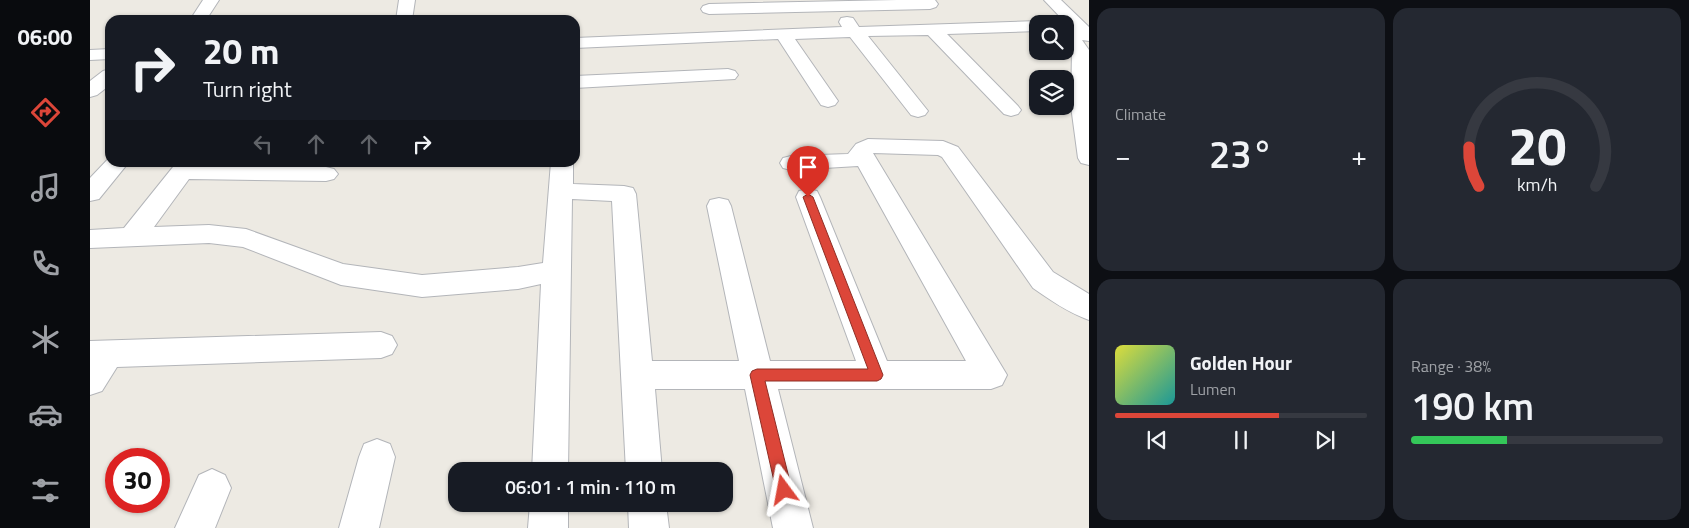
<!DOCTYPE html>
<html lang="en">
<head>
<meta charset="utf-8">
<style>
	:root { --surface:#171b24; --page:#242831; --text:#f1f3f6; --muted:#9ea1a6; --line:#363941; --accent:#dc4639 }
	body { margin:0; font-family:"Titillium Web",sans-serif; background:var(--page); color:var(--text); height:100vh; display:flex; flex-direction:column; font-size:19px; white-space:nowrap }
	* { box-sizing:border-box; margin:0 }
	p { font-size:16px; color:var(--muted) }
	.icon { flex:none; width:28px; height:28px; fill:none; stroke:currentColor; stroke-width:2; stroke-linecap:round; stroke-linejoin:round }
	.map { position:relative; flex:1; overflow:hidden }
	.details { display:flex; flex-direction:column; gap:8px; padding:8px; background:#0d0f14; width:600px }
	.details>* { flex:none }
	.guide { position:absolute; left:15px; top:15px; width:475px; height:152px; border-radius:15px; box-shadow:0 1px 4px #0004; background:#171b24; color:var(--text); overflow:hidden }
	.tools { position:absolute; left:939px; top:15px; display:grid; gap:10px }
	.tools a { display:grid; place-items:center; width:45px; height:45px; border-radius:10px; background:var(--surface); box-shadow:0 1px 4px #0004; font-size:25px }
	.speed { position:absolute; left:15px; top:448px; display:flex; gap:10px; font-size:25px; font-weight:700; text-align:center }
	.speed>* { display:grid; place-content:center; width:65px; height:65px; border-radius:50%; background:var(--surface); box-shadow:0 1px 4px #0004; line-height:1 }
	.speed .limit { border:8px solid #d22; background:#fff; color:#111 }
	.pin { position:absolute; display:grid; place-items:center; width:42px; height:42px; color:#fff; margin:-51px -21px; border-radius:50% 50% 50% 0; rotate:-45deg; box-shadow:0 0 5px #0007 }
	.pin .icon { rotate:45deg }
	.me { position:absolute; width:55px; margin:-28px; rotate:347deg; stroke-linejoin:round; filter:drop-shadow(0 0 4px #0008) }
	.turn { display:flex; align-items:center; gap:18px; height:105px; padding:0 15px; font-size:22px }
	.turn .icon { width:65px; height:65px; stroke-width:2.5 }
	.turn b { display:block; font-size:35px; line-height:42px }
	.lanes { display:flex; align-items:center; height:48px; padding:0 15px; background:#0003; justify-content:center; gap:25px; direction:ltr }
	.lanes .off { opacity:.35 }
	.big { font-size:38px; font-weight:600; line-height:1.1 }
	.details .widget { flex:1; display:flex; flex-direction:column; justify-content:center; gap:8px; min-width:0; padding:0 18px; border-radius:15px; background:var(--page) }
	.details .dial { align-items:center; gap:0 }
	.dial svg { height:130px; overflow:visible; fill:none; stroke:var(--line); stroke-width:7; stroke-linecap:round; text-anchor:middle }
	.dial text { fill:var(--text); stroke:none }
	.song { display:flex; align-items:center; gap:15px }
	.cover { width:60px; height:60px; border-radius:8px; background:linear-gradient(135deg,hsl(60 70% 55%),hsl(180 70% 35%)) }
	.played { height:5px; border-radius:2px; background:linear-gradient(90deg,var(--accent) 65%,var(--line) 65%) }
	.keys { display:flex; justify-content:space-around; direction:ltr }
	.heat { display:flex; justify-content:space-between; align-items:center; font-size:28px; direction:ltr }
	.charge { height:8px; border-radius:4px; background:linear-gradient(90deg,#34c759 38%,var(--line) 0) }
	.details .tiles { flex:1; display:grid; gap:8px; grid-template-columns:repeat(2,1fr) }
	.trip { position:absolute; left:358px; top:462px; width:285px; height:50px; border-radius:15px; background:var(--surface); box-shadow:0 1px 4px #0004; font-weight:600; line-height:50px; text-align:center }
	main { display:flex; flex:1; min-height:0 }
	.dock { display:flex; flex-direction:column; width:90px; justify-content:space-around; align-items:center; background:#090b0e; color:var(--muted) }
	.dock .icon { width:35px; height:35px }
	.dock .selected { color:var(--accent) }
	.dock b { font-size:22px; color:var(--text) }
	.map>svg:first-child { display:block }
</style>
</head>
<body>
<main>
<nav class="dock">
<b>06:00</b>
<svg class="icon selected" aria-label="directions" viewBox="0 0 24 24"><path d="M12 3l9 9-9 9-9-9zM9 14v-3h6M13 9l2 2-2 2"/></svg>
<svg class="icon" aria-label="music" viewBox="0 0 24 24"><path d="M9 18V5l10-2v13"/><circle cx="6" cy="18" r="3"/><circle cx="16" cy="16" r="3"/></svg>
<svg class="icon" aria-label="phone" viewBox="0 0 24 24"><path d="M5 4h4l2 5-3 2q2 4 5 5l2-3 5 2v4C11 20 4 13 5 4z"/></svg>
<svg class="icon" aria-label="climate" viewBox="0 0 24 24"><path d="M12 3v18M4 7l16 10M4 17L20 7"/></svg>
<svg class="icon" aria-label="car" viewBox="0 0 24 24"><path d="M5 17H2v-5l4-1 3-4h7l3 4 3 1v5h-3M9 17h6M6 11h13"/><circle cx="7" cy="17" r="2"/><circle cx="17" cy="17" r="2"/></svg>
<svg class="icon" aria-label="filters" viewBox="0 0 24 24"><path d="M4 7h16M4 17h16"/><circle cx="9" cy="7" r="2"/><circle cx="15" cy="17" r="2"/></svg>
</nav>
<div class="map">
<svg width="999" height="528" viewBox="0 0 999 528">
	<rect width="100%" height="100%" fill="#edeae3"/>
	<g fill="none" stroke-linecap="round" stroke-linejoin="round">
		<defs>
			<path id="minor" d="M113 0H129L116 20H100Z
				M309 0H325L322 20H306Z
				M807 0H845L848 4 846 7 840 9 619 14 613 12 611 9 613 6 619 4Z
				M954 0H971L999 27V41L992 40 999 50V165L991 163 988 158 981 106 982 51 975 40V24H969L975 22Z
				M757 17 763 18 769 27 948 21 955 24H948V31L857 34 928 106 931 110 928 114 921 116 914 114 838 35 778 36 838 111 835 115 828 117 821 115 760 37 705 39 748 101 745 105 738 107 731 105 688 39 485 48V38L752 27 749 22 751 18Z
				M20 49V59L0 60V50Z
				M20 69V85L7 95 0 97V81L13 71Z
				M638 69 645 71 648 75 645 79 485 88V76Z
				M778 139 853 141 868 147 963 272 999 294V320C979 313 960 300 943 288L852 157 848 155 783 153 917 375 912 385 901 389H688L723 528H683L655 389H565L572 471H536L522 201 482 199 478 471H442L451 284 428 289 332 297 251 285 153 247 119 243 0 248V230L34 228 87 162H111L110 165 236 167 244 169 248 174 244 179 236 181 99 179 64 227 119 225 156 229 253 264 332 275 428 267 453 263 461 162H483V184L534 186 543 188 546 194 562 361H649L617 206 620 200 629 198 638 200 641 206 680 361H766L706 197 709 191 718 189 727 191 730 197 797 361H876L768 166 701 170 693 168 690 163 693 158 701 156 758 154 766 144Z
				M20 157V162H39L9 199 0 201V178Z
				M291 332 302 336 307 345 302 354 291 358 27 367 12 391 0 395V341Z
				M287 439 300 444 305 457 289 528H249L269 457 274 444Z
				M122 469 135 475 141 488 125 528H85L109 475Z
				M440 504H478V528H438Z
				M538 504H576L579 528H539Z"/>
		</defs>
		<use href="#minor" stroke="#b3b5b9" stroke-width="2"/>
		<use href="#minor" fill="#fff" fill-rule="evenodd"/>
	</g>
	<path fill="#dc4639" stroke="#8f2e25" d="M718 194 723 197 793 375 791 379 787 381H675L702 490 700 495 694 498 689 495 686 490 660 375 662 371 667 369H778L713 197Z"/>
</svg>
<div class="tools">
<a><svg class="icon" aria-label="search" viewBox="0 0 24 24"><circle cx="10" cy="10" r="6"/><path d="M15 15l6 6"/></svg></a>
<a><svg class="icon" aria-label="layers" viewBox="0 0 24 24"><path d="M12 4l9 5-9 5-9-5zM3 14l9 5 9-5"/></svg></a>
</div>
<div class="speed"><div class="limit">30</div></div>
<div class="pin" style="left:718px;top:197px;background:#d93025"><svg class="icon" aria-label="arrive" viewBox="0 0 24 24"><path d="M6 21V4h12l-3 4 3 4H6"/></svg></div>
<svg class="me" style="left:694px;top:490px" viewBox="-20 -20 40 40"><path d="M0-17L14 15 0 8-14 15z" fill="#dc4639" stroke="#fff" stroke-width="4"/></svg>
<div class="trip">06:01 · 1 min · 110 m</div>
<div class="guide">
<div class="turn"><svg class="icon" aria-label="right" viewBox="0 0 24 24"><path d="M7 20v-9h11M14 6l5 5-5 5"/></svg><div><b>20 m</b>Turn right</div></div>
<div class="lanes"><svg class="icon off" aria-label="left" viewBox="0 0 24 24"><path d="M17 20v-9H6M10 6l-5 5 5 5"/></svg><svg class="icon off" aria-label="ahead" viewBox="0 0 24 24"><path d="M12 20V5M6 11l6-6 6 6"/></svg><svg class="icon off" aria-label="ahead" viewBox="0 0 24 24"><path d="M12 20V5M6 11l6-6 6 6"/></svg><svg class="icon" aria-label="right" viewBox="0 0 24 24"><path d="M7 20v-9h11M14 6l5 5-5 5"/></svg></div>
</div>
</div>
<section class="details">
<div class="tiles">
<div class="widget"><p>Climate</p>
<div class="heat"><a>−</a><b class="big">23°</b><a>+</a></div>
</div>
<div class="widget dial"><svg viewBox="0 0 100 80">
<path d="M14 69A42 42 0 1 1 86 69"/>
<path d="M14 69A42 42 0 0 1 8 45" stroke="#dc4639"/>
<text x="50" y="56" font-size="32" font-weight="700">20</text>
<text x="50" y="72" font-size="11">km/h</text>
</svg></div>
<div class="widget">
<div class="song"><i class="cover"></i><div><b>Golden Hour</b><p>Lumen</p></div></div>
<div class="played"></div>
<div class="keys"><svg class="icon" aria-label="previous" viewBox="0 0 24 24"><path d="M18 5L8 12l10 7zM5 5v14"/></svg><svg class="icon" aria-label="pause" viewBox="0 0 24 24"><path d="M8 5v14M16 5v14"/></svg><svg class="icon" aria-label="next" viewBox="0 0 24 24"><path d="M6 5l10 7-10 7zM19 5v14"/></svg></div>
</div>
<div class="widget"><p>Range · 38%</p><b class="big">190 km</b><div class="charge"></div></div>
</div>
</section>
</main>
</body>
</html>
